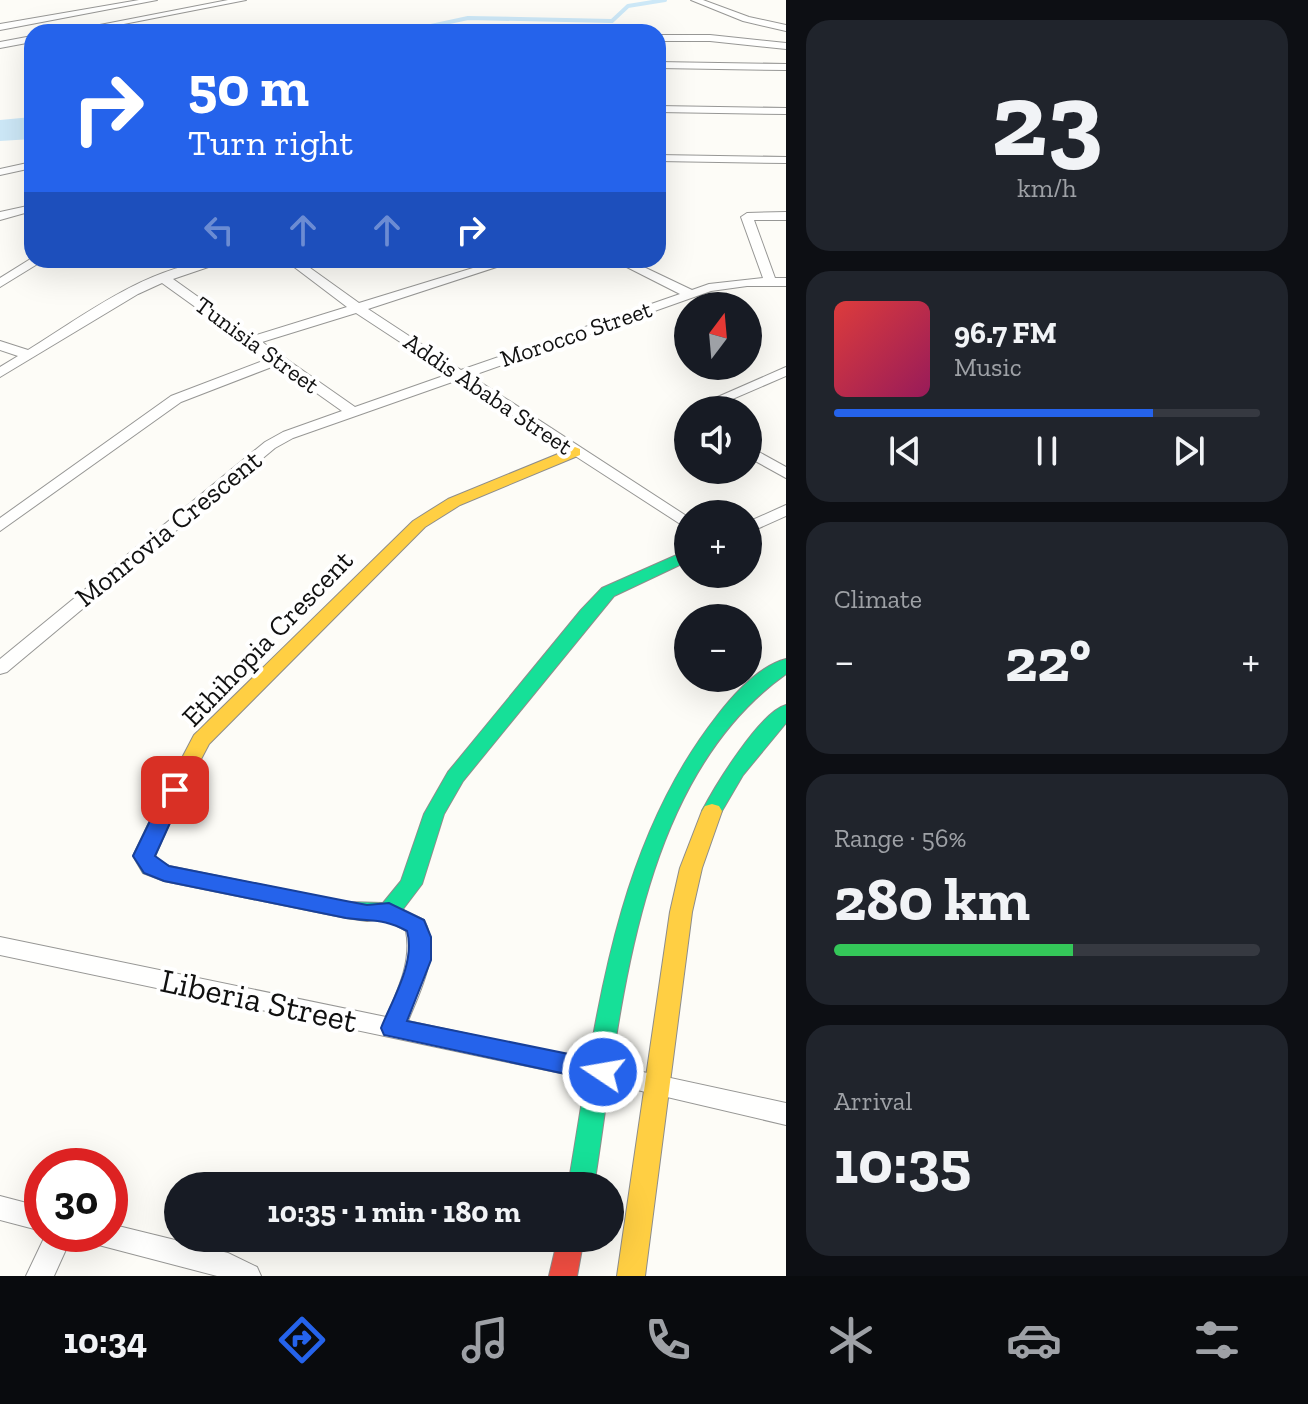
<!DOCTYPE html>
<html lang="en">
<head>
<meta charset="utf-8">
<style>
	:root { --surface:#171b24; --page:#20242c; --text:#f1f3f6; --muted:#9ea1a6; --line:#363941; --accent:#2563eb }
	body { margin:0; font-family:"Zilla Slab",serif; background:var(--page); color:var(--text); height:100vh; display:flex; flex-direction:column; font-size:30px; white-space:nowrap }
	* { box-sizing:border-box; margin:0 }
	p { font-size:26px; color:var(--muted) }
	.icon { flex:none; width:44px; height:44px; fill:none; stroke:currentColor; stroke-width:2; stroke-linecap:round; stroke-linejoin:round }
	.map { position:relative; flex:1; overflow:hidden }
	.side { display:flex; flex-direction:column; gap:20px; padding:20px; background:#0d0f14; width:522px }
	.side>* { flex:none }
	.guide { position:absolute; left:24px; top:24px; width:642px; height:244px; border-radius:24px; box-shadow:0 8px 32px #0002; background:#2563eb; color:#fff; overflow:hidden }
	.needle { width:52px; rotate:16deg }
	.tools { position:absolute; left:674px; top:292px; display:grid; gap:16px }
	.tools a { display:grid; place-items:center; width:88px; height:88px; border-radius:50%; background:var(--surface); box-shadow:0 8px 32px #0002; font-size:40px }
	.speed { position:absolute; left:24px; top:1148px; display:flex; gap:16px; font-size:40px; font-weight:700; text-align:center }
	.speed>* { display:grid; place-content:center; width:104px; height:104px; border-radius:50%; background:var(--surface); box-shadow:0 8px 32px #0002; line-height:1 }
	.speed .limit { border:12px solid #d22; background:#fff; color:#111 }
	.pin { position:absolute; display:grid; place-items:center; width:68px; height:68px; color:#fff; margin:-34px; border-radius:16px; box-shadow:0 4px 12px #0006 }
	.me { position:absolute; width:88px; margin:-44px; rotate:282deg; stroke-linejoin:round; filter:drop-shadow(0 0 6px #0008) }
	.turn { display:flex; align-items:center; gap:28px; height:168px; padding:0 32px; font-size:36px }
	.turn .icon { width:104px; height:104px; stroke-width:2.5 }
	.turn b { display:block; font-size:56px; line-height:68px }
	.lanes { display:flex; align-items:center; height:76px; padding:0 32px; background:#0003; justify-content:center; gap:40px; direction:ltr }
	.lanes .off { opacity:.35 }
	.big { font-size:60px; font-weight:700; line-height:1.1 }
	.side .tile { flex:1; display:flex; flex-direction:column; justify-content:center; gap:12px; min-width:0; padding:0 28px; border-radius:24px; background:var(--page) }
	.side .dial { align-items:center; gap:0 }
	.dial b { font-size:104px; line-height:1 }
	.song { display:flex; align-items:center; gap:24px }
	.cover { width:96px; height:96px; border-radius:12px; background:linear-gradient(135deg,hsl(0 70% 55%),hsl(330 70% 35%)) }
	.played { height:8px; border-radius:4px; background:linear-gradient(90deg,var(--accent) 75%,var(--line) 75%) }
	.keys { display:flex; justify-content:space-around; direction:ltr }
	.heat { display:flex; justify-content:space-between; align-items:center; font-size:44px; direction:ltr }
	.charge { height:12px; border-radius:6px; background:linear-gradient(90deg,#34c759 56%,var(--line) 0) }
	.trip { position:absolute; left:164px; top:1172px; width:460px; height:80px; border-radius:40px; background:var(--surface); box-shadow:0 8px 32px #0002; font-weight:700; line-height:80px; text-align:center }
	.tabs { display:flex; height:128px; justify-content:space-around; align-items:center; background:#090b0e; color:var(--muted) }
	.tabs .icon { width:56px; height:56px }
	.tabs .active { color:var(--accent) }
	.tabs b { font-size:36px; color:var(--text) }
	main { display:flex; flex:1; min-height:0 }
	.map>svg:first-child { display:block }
</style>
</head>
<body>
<main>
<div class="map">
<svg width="786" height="1276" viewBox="0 0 786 1276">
	<rect width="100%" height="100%" fill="#fdfcf7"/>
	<path fill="#cde8f7" d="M32 117V139L0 141V120Z"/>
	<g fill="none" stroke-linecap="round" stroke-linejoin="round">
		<path stroke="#cde8f7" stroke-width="4" d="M403 32 468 18 612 21 628 6 665 0"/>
		<defs>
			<path id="street" d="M139 0H157L0 30V24Z
				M228 0H246L83 32H64Z
				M691 0H703L749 17 786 25V31L743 21Z
				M658 35H710L786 43V49L710 41H658Z
				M32 36V42L0 48V42Z
				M658 62 786 64V70L658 68Z
				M658 106 786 108V114L658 112Z
				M658 155 786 157V163L658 161Z
				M32 162V168L0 175V169Z
				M32 205V211L0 220V212Z
				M786 212V220H754L775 278H786V286H747L711 291 471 376 688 517V529L458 380 293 438 275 448 7 672 0 674V659L265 442 283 432 342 411 277 365 181 402 0 531V518L171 396 268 359 162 283 138 294 0 377V367L18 356 0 350V341L28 350C88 313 155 260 229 260L173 279 253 336 347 307 285 260H299L359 303 499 260H518L368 309 461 370 680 294 613 260H629L692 290 709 284 763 278 741 217 747 213ZM356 313 449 374 355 407 262 342Z
				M32 258 44 260 0 287V278Z
				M786 367V376L707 410H688Z
				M748 446 786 467V478L748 457Z
				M786 505V516L748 533V522Z
				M389 903 424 920C441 952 420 991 408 1021L786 1103V1125L603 1082 0 955V937L386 1017C398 990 412 961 406 931L381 917 378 911 381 905Z
				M0 1196 42 1207V1231L0 1220Z
				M110 1224 228 1253 257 1267 261 1276H217L91 1243 88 1234H110Z
				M46 1234H73L54 1276H26Z"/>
			<path id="fast" d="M688 550V561L614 596 463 781 444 814 422 884 397 917 367 921 346 918 164 881 143 873 133 856 159 802 162 797H176L179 802 155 856 159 861 169 866 346 902 383 903 401 881 424 814 448 772 581 610 602 588Z
				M786 659V674C634 782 621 1017 594 1186H568C596 1024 612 850 717 716 733 695 759 666 786 659Z
				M786 705V723L743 775 719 816H705L702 811C715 786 760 712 786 705Z"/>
			<path id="slow" d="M575 447 580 449V455L460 505 425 527 209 744 176 807H162L159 802 194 735 413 521 448 499Z
				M712 804 719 806 722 811 702 868 692 912 645 1276H617L670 912 680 868 702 811 705 806Z"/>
			<path id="jam" d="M558 1238H584L577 1276H549Z"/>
		</defs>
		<use href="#street" stroke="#979795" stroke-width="2"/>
		<use href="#fast" stroke="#8e8d8b" stroke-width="2"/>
		<use href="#slow" stroke="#8e8d8b" stroke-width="2"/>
		<use href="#jam" stroke="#8e8d8b" stroke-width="2"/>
		<use href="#street" fill="#fffffe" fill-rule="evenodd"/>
		<use href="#fast" fill="#16e098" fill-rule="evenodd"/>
		<use href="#slow" fill="#ffcf43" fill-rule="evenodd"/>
		<use href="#jam" fill="#f24e42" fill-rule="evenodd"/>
	</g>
	<path fill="#2563eb" stroke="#184099" stroke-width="2" d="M175 783 182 785 185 790 155 856 169 866 346 901 367 905 389 903 424 920 431 937V960L407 1021 603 1061 612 1064 615 1072 612 1079 603 1082 384 1035 381 1028C392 1000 416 962 407 931 383 918 373 922 346 918L164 881 144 873 133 856 165 790 168 785Z"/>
	<g text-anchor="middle" stroke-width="8" stroke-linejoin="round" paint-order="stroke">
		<g font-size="24" fill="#111" stroke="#fff">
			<text transform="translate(576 334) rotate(-19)" y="8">Morocco Street</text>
			<text transform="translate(257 345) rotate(36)" y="8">Tunisia Street</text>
			<text transform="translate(488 394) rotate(34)" y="8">Addis Ababa Street</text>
		</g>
		<g font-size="28" fill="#111" stroke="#fff">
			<text transform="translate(168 528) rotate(-39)" y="10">Monrovia Crescent</text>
			<text transform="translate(267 638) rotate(-46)" y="10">Ethihopia Crescent</text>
		</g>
		<g font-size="34" fill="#111" stroke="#fff">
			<text transform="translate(259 1000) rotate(12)" y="12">Liberia Street</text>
		</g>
	</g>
</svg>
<div class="tools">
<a><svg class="needle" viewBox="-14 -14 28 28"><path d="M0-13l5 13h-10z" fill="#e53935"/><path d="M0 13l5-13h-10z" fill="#9ea1a6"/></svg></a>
<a><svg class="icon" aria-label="sound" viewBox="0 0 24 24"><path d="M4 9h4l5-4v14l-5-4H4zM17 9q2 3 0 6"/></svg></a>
<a>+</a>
<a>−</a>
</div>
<div class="speed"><div class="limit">30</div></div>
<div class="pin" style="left:175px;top:790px;background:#d93025"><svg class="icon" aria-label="arrive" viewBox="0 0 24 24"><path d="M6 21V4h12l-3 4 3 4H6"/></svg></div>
<svg class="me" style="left:603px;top:1072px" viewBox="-20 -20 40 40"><circle r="17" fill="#2563eb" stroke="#fff" stroke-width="3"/><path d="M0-11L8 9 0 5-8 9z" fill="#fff"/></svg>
<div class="trip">10:35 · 1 min · 180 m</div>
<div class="guide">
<div class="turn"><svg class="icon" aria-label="right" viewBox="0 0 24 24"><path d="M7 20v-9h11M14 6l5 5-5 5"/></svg><div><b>50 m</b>Turn right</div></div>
<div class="lanes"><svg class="icon off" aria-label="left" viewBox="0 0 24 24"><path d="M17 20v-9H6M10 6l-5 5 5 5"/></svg><svg class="icon off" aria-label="ahead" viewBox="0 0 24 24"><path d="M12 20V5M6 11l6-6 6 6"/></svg><svg class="icon off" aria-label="ahead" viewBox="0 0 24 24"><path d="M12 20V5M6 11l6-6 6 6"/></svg><svg class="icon" aria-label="right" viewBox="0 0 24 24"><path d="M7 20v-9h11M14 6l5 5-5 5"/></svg></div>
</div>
</div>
<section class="side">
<div class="tile dial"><b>23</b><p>km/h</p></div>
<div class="tile">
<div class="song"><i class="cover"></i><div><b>96.7 FM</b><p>Music</p></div></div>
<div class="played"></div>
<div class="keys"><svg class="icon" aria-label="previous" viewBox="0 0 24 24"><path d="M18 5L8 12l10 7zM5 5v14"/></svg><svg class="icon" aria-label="pause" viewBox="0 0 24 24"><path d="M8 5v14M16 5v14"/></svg><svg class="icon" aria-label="next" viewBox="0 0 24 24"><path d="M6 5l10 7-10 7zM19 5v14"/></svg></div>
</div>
<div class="tile"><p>Climate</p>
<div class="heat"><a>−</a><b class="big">22°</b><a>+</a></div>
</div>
<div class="tile"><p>Range · 56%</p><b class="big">280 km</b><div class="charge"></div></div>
<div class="tile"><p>Arrival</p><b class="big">10:35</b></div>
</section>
</main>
<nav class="tabs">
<b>10:34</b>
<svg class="icon active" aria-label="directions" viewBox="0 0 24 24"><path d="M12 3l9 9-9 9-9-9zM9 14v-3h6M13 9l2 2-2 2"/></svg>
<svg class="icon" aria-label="music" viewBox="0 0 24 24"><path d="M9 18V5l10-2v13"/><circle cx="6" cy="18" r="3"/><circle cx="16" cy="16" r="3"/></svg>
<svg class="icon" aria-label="phone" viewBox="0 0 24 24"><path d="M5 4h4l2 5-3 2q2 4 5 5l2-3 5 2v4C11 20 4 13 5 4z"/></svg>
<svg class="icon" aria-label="climate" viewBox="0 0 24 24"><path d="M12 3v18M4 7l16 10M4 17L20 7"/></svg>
<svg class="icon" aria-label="car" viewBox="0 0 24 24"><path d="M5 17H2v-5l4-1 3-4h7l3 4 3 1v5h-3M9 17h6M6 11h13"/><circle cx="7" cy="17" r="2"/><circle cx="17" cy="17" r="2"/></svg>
<svg class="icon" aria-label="filters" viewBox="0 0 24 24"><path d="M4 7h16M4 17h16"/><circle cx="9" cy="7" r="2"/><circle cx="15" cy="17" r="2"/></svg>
</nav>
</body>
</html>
